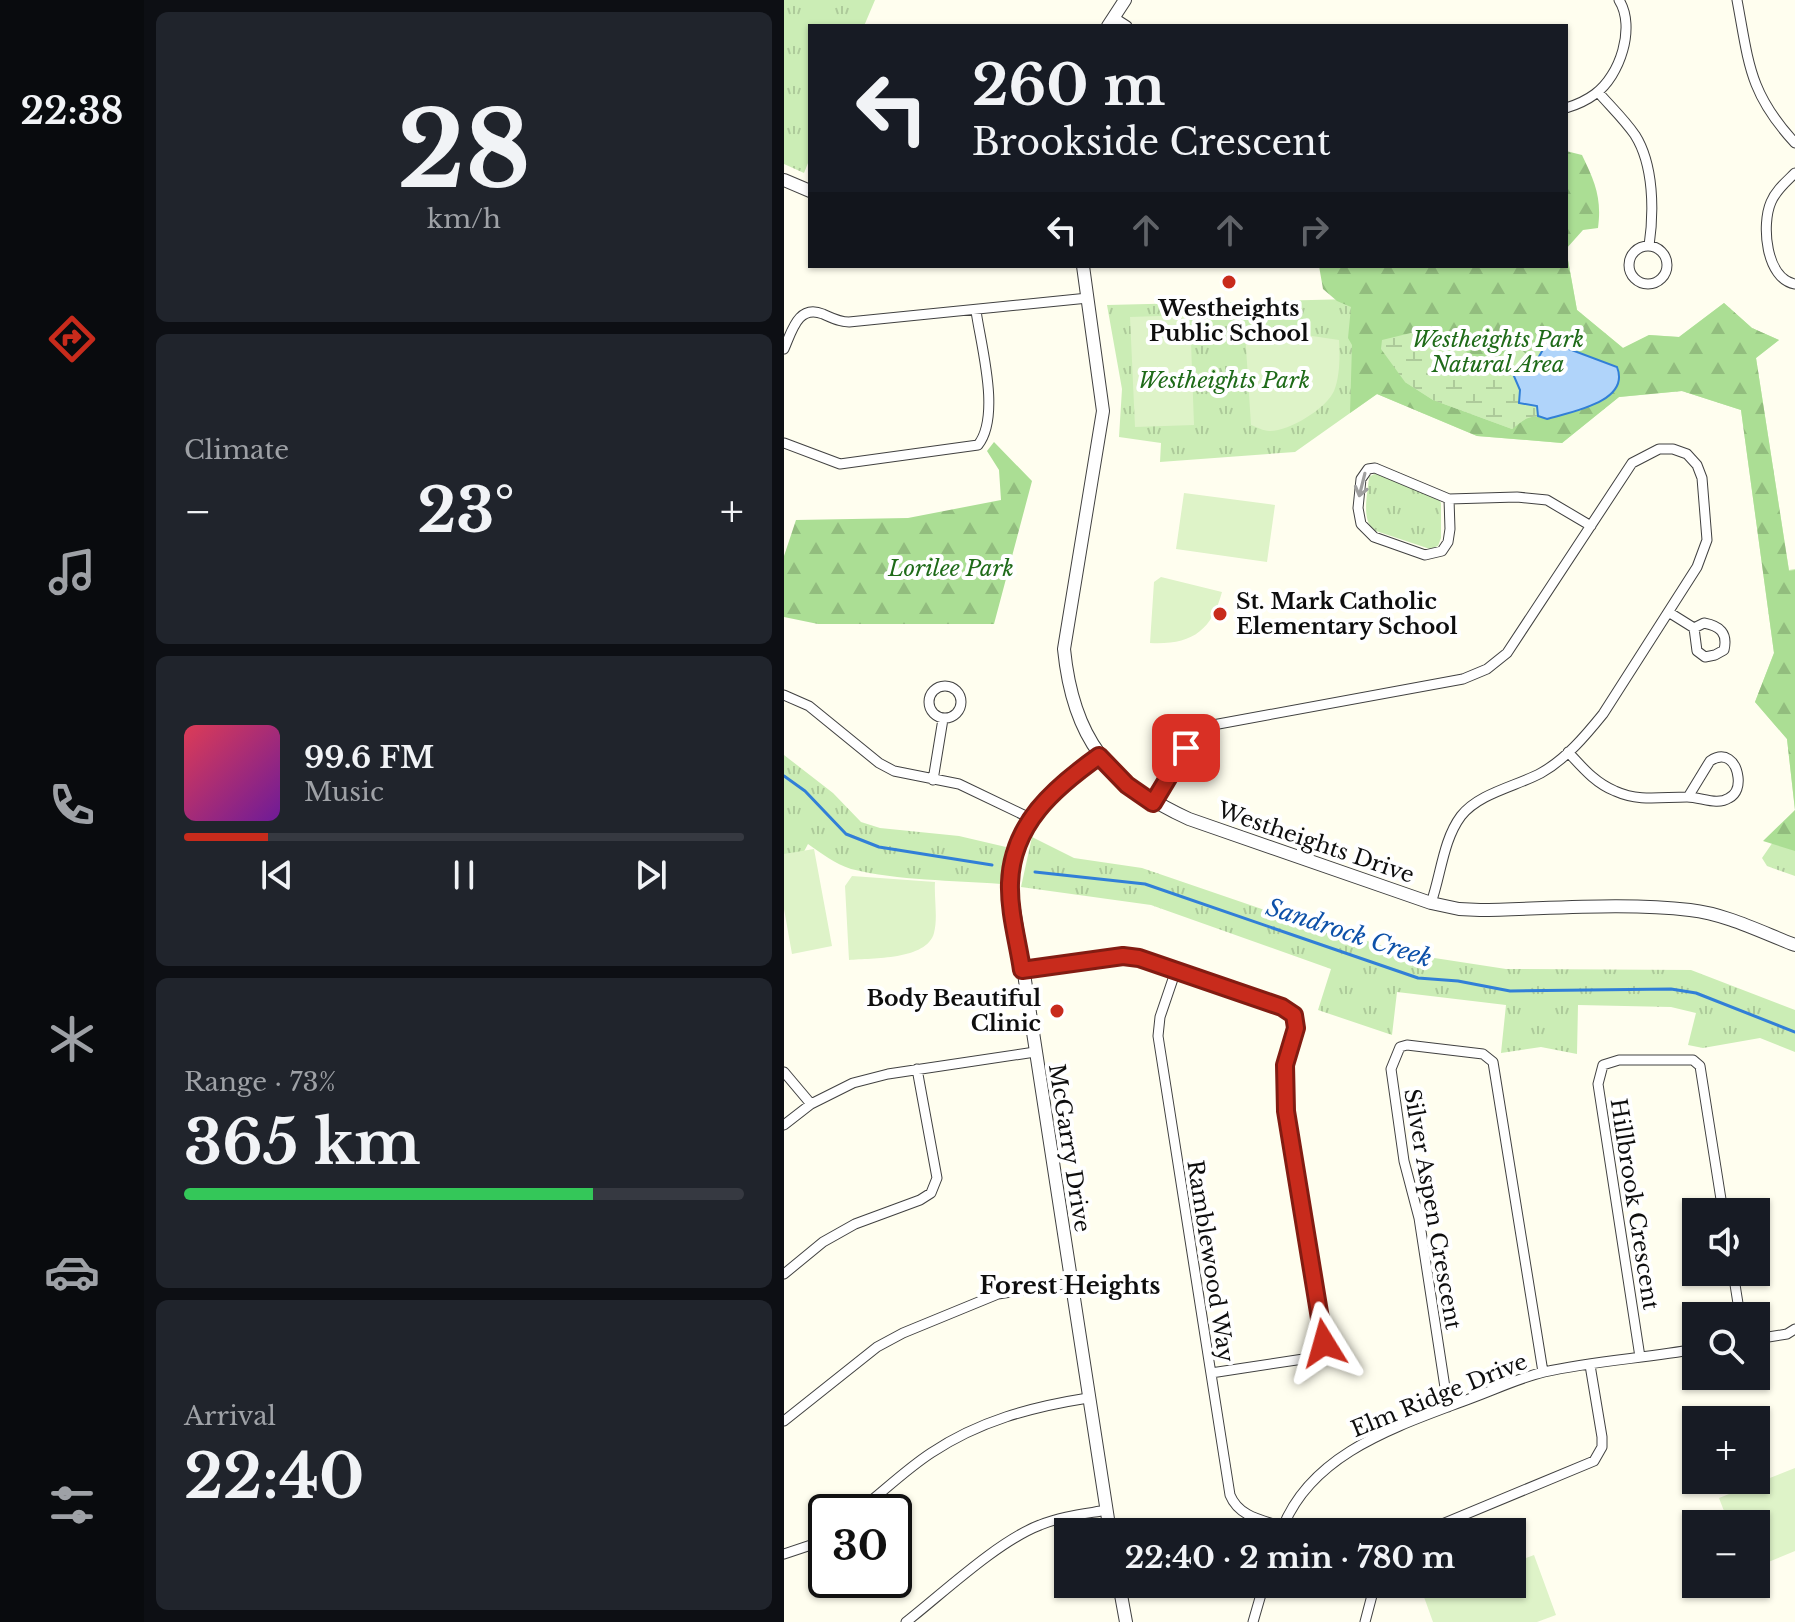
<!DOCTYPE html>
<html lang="en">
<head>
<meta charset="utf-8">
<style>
	:root { --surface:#171b24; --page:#20242c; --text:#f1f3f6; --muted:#9ea1a6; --line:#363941; --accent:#c82b1c }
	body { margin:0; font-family:"Libre Baskerville",serif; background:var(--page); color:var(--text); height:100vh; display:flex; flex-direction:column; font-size:30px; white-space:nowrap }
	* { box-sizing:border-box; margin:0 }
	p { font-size:26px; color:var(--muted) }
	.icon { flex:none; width:44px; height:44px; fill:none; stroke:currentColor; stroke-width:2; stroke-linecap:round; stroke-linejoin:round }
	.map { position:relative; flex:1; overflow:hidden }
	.drawer { display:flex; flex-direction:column; gap:12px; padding:12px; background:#0d0f14; width:640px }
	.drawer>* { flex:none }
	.guide { position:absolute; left:24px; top:24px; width:760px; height:244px; border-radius:0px; box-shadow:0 2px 6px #0004; background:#171b24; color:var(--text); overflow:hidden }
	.fabs { position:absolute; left:898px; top:1198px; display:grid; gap:16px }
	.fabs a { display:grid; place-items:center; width:88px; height:88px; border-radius:0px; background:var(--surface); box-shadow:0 2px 6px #0004; font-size:40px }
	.speed { position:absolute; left:24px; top:1494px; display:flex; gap:16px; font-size:40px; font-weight:700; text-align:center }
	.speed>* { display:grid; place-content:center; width:104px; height:104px; border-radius:50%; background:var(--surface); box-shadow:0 2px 6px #0004; line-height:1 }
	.speed .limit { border:4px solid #111; border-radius:12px; background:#fff; color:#111 }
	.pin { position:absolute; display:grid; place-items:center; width:68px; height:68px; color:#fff; margin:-34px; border-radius:16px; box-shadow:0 4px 12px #0006 }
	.me { position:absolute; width:88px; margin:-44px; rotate:352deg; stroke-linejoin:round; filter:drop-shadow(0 0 6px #0008) }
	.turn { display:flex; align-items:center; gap:28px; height:168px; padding:0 32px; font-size:36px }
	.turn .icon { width:104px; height:104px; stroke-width:2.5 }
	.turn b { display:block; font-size:56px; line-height:68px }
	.lanes { display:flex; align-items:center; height:76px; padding:0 32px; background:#0003; justify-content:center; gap:40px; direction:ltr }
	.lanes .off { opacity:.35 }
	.big { font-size:60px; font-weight:700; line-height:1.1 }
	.drawer .card { flex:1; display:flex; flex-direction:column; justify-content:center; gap:12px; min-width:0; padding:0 28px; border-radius:12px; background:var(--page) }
	.drawer .dial { align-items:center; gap:0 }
	.dial b { font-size:104px; line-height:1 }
	.song { display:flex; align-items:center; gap:24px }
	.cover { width:96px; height:96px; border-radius:12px; background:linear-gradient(135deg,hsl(350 70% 55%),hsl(280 70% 35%)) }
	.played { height:8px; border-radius:4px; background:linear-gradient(90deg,var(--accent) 15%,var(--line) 15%) }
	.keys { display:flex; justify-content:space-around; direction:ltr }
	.heat { display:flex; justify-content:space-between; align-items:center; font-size:44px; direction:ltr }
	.charge { height:12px; border-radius:6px; background:linear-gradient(90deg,#34c759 73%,var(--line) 0) }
	.trip { position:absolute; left:270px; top:1518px; width:472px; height:80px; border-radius:0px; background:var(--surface); box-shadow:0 2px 6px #0004; font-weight:700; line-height:80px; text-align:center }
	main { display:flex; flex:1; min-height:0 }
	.tab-bar { display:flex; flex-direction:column; width:144px; justify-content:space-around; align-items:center; background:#090b0e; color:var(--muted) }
	.tab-bar .icon { width:56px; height:56px }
	.tab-bar .active { color:var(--accent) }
	.tab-bar b { font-size:36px; color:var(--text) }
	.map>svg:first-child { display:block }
</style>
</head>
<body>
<main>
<nav class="tab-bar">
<b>22:38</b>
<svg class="icon active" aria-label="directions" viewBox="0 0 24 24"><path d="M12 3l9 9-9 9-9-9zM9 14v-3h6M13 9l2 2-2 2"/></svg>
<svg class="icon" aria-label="music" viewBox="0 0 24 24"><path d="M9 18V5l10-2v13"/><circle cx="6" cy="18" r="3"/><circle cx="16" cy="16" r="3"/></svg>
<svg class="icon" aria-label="phone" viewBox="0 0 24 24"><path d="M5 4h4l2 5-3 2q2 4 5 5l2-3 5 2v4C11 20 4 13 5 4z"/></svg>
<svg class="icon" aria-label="climate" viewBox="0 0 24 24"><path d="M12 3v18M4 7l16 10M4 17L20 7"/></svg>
<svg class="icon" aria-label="car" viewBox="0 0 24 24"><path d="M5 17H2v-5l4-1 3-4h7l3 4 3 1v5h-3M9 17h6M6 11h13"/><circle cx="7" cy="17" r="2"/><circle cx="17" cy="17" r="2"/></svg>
<svg class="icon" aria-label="filters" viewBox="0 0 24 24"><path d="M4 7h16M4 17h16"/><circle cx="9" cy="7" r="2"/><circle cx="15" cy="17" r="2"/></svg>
</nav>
<section class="drawer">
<div class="card dial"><b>28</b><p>km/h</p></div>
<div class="card"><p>Climate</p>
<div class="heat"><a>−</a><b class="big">23°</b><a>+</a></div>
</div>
<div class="card">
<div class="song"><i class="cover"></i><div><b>99.6 FM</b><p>Music</p></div></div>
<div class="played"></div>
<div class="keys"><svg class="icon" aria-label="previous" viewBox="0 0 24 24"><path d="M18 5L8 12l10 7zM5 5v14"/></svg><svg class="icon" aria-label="pause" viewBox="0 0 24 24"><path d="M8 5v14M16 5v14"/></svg><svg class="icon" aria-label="next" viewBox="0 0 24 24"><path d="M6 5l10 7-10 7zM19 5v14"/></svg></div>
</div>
<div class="card"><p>Range · 73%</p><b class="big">365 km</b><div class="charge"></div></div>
<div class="card"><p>Arrival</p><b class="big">22:40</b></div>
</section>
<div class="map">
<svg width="1011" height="1622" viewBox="0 0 1011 1622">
	<defs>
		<pattern id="grass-tufts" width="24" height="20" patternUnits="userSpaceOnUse" patternTransform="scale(2)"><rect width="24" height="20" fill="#cbedb5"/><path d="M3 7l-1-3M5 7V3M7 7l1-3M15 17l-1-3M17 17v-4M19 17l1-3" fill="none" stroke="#adca9a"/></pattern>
		<pattern id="forest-firs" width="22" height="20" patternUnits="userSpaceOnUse" patternTransform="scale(2)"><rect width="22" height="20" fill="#abde94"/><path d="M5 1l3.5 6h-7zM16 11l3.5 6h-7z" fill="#92bd7e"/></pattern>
		<pattern id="wetland-marsh" width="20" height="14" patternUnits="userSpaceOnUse" patternTransform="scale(2)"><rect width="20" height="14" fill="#cbedb5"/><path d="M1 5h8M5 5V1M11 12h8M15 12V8" fill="none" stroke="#adca9a"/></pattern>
	</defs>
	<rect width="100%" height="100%" fill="#fffeef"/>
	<path fill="url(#grass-tufts)" d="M0 0H91L80 26H26V158L20 173 0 164Z
		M782 249 793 310 839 348 865 335 895 337 940 303 968 328 995 340 972 358 1005 570 1011 569V876L983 866 978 858 1011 810 1003 739 971 702 990 653 957 410 898 391 835 397 778 443 693 436 593 394 511 452 376 462 377 443 335 437 338 389 323 305 569 299 782 266Z
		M594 472 654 498 657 503V538L654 546 646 549 589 530C577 517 584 493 585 477Z
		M0 755 49 793 77 822 96 828 175 836 222 847 217 872V884C168 880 115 881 67 869 51 864 37 853 24 844L0 889Z
		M248 837 290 858 358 868 501 917 631 955 722 969 907 970 1011 1010V1052L976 1038 919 1048 904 1045 912 1013 887 1007 794 1005 793 1054 757 1047 717 1053 722 1005 613 992 608 1035 534 1010 547 969 367 905 237 887Z"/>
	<path fill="url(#forest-firs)" fill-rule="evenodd" d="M782 151 798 155C811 182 818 198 814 228L799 230 782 249 793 310 839 348 865 335 895 337 940 303 968 328 995 340 972 358 1005 571 1011 570V851L979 841 1011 810 1003 739 971 702 990 653 957 410 898 391 835 397 778 443 693 436 593 394 566 413 568 345 564 338 567 307 553 301 539 289 535 266H782ZM670 339 701 371 742 354 755 344 761 346 769 343 833 367 763 419C748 413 740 419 728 429L649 400 621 382Z
		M210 442 248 481 210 624H34L0 617V556L12 520 124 518 217 500 215 470 203 451Z"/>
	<path fill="url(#wetland-marsh)" d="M639 330 670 339 701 371 730 343 742 354 755 344 761 346 753 360 730 374 736 390 753 406 754 416 742 418 728 429 649 400 621 382 597 349 598 340Z"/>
	<path fill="#def3c8" d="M406 315 410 425 351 427 346 317Z
		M467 327 555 340C556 356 556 376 550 391 542 409 504 432 485 431 480 431 472 427 467 425L461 332Z
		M400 493 491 505 483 562 392 549Z
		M377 577 438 592C427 632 407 645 366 643L370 582Z
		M30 849 48 946 8 954 0 909V854Z
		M68 876 151 882C150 898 154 918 150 933 143 960 88 958 65 960L61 886Z
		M1011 1468V1551L972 1567V1524H945L935 1498Z
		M750 1555 772 1615 753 1622H649L640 1597 673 1584H728V1563Z"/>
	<path fill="#b0d4fa" stroke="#317fd7" stroke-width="2" d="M769 343 833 367C847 402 786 412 763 419L754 416 753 406 735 403 736 390 729 374 753 360 761 346Z"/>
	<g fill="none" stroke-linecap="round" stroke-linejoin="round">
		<path stroke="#317fd7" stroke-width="3" d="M0 776 21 791 62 834 95 847 208 865
			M251 872 361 884 634 978 674 981 726 991 887 989 912 993 1011 1032"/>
		<defs>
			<path id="minor" d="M953 0C965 64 965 93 1011 143
				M329 17 343 26
				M814 92C826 106 840 119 851 135 870 165 870 212 865 246
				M782 108C792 105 803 100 811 94 836 76 852 27 835 0
				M1011 173C1002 182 992 190 987 202 977 225 982 279 1011 284
				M845 265a19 19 0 1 1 38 0a19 19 0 1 1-38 0Z
				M0 349C8 331 14 304 39 314 48 318 55 322 65 322L304 298
				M0 443 56 464 194 445C217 416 197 346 192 311
				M665 499 666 529 664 542 658 551 641 555 590 537 577 524 574 508 577 479 584 469 591 468 665 499 733 497 763 500 807 526
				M886 613 910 628
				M920 623C936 626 944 633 940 650L931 655 921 657 913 651 910 628Z
				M145 702a16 16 0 1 1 32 0a16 16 0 1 1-32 0Z
				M0 695 25 706 95 763 110 771 175 784 246 818
				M784 752C798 767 811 783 831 791 855 802 877 797 903 797 917 797 933 806 945 798 953 794 955 785 954 777 952 761 941 751 926 761L904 797
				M149 780 159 719
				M369 803C387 774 400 742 429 725L679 679 703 669 723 653 848 463 875 449H889L903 454 913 465 918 478 923 540 913 567 819 714C802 735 782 759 757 773 733 786 695 793 677 816 659 840 657 875 647 903
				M238 970 339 956 355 958 498 1007 510 1015C516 1032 504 1048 501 1065 498 1080 501 1096 502 1111L540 1343 537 1349 526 1358 427 1373
				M392 970 376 1017 374 1036 446 1495C455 1517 478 1520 499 1527
				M0 1072 27 1104
				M0 1125 27 1104 69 1083 104 1074 251 1052
				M949 1272 956 1316
				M0 1274 39 1242 71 1224 136 1200 147 1193 153 1178 133 1069
				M972 1339 1003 1334 1011 1329
				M856 1357 814 1084 819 1065 835 1060H909L916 1066 939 1212
				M664 1407 635 1218 620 1161 607 1069 616 1047 623 1045 699 1054 709 1062 759 1372
				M0 1421 93 1347 119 1333 214 1294 287 1283
				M73 1512C98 1493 121 1470 147 1453 195 1421 247 1407 304 1398
				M497 1532C525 1453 614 1426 685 1399 710 1390 735 1378 760 1372 810 1361 862 1358 912 1349
				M639 1532 810 1461 818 1447V1437L806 1365
				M0 1554 30 1544 42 1536
				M122 1622C159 1593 214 1541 256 1525 278 1516 300 1514 323 1510
				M469 1622 480 1584
				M581 1622 591 1584"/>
			<path id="tertiary" d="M324 26 341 0
				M0 180 26 191
				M299 266 319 411 280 649C289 739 324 782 405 819L647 903 675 909 696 910C762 909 841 902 906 910 942 914 977 932 1011 945
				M315 756C263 793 235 817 226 883L326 1532
				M335 1584 342 1622"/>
		</defs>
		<use href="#minor" stroke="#414141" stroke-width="11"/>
		<use href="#tertiary" stroke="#414141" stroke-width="14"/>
		<use href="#minor" stroke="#fff" stroke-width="9"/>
		<use href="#tertiary" stroke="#fff" stroke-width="12"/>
	</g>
	<defs><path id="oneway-shaft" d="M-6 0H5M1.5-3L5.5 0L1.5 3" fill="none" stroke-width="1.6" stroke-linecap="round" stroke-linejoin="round" transform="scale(2)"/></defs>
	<use stroke="#9f9f9f" href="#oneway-shaft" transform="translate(578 485) rotate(104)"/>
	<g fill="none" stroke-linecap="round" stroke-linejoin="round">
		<defs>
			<path id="route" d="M402 748 369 803 343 785 315 756C270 788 228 824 226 883 225 912 234 942 238 970L339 956 355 958 498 1007 510 1015 512 1028 501 1065 502 1111 540 1343"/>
		</defs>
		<use href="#route" stroke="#821c12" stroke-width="20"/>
		<use href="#route" stroke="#c82b1c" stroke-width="14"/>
	</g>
	<g fill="#c82b1c" stroke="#fff" stroke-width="3">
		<circle cx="445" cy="282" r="8"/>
		<circle cx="436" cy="614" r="8"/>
		<circle cx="273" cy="1011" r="8"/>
	</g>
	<g text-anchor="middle" stroke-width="8" stroke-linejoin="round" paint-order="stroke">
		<g font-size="22" font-weight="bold" fill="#0e0e0e" stroke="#fff">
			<text x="445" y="316">Westheights<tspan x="445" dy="25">Public School</tspan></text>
			<text x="452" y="609" text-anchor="start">St. Mark Catholic<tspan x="452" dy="25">Elementary School</tspan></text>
			<text x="257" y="1006" text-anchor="end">Body Beautiful<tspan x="257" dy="25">Clinic</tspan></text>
		</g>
		<g font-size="22" font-style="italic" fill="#1f6b19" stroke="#fff">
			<text x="714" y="347">Westheights Park<tspan x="714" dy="25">Natural Area</tspan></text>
			<text x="440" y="388">Westheights Park</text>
			<text x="167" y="576">Lorilee Park</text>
		</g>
		<g font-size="22" fill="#0e0e0e" stroke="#fff">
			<text transform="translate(532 842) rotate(19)" y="8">Westheights Drive</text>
			<text transform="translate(286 1148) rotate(81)" y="8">McGarry Drive</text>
			<text transform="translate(851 1204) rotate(81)" y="8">Hillbrook Crescent</text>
			<text transform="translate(649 1209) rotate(80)" y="8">Silver Aspen Crescent</text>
			<text transform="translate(427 1261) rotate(81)" y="8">Ramblewood Way</text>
			<text transform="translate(655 1395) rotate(-22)" y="8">Elm Ridge Drive</text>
		</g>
		<g font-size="24" font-style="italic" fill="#0e51a9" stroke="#fff">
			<text transform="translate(565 933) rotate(18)" y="8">Sandrock Creek</text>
		</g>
		<g font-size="24" font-weight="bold" fill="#0e0e0e" stroke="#fff">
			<text x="286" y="1294">Forest Heights</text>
		</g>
	</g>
</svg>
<div class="fabs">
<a><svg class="icon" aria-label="sound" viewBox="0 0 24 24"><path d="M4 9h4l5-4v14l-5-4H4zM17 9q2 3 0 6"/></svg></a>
<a><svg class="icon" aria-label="search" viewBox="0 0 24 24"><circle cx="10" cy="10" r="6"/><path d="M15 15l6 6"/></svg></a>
<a>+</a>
<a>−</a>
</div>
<div class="speed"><div class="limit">30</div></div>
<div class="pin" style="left:402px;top:748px;background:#d93025"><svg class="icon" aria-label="arrive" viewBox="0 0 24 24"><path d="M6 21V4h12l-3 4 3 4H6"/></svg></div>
<svg class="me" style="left:540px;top:1343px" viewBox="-20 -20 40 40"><path d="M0-17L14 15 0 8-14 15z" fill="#c82b1c" stroke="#fff" stroke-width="4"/></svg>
<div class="trip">22:40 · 2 min · 780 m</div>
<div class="guide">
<div class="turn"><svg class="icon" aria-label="left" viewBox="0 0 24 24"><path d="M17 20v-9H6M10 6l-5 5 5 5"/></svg><div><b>260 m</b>Brookside Crescent</div></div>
<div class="lanes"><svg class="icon" aria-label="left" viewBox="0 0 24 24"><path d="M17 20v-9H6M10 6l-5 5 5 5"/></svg><svg class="icon off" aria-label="ahead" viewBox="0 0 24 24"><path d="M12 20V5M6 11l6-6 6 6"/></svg><svg class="icon off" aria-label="ahead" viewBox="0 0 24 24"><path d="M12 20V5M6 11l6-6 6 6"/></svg><svg class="icon off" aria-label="right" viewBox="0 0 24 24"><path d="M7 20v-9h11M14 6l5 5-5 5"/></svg></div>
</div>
</div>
</main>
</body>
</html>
